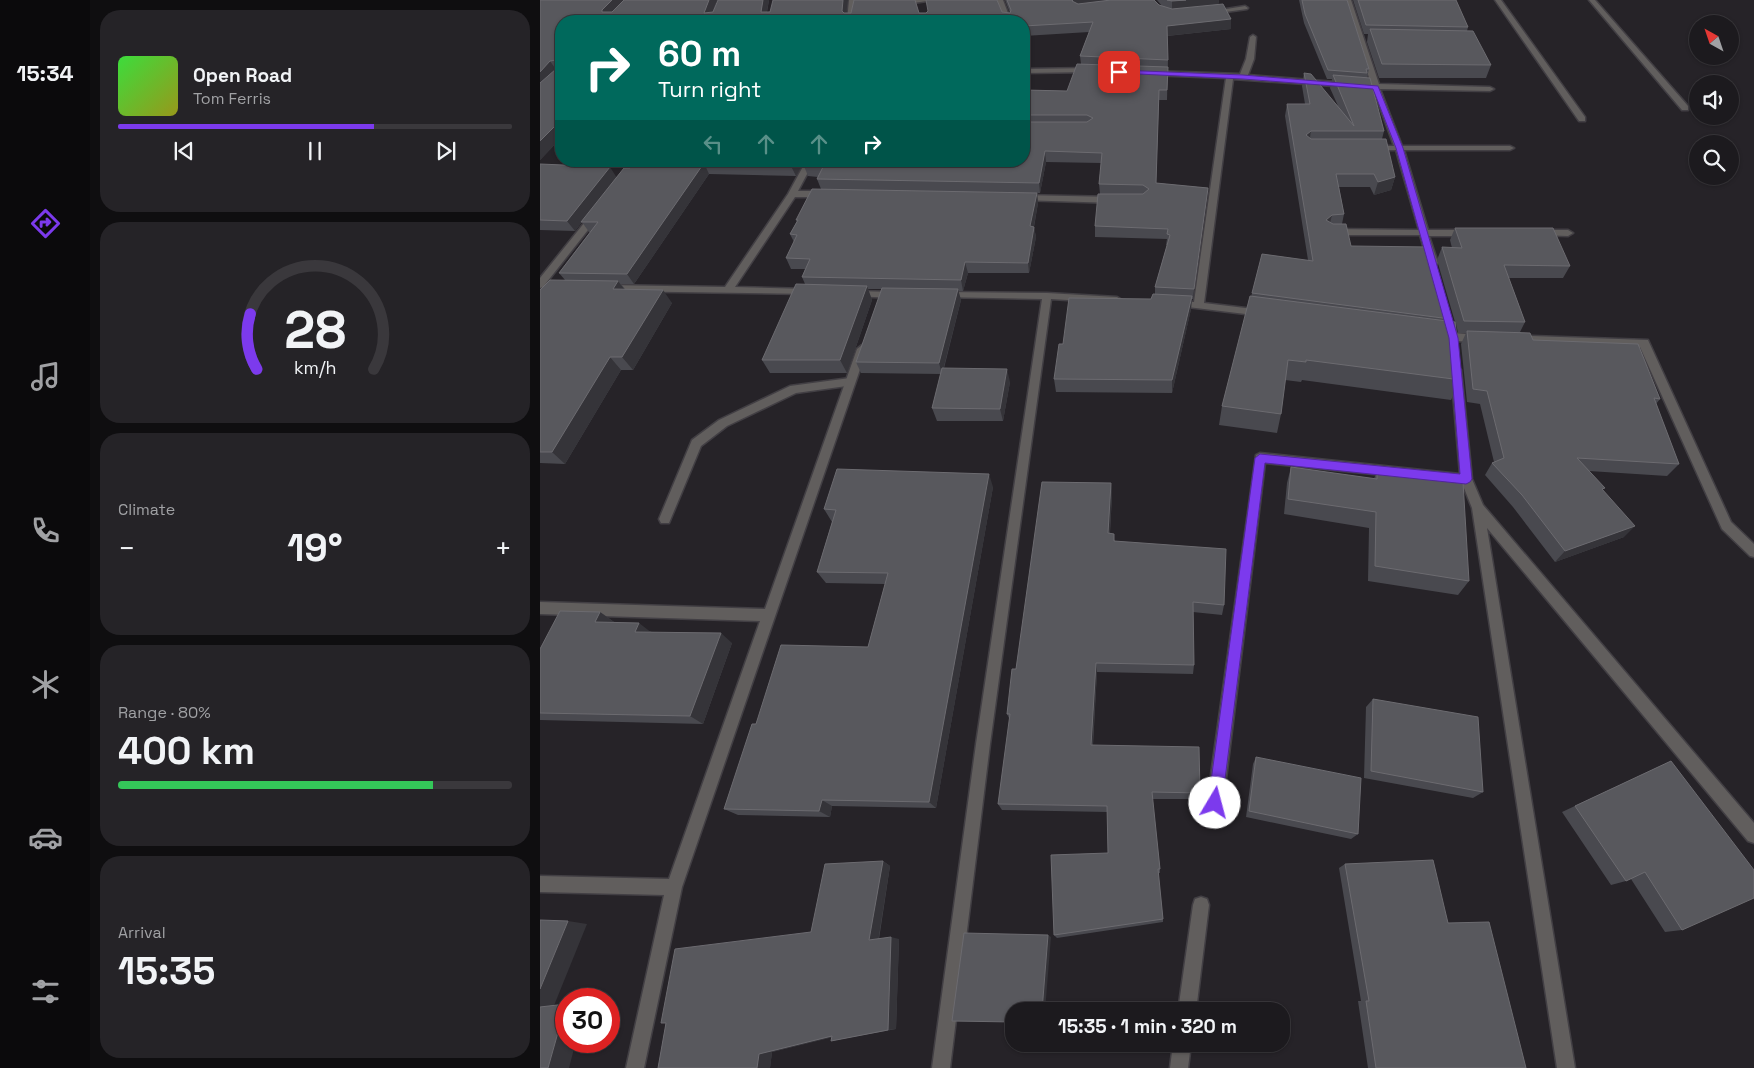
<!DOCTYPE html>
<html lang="en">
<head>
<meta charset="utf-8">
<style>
	:root { --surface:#1c1a1e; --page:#252327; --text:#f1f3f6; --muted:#a0a1a4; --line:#3a383c; --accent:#7c3aed }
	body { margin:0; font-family:"Space Grotesk",sans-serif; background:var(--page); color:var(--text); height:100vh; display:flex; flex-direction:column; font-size:19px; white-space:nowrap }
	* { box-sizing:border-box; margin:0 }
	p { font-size:16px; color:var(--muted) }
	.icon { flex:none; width:28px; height:28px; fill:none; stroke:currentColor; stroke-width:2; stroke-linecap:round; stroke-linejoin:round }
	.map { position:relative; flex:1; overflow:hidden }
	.drawer { display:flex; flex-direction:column; gap:10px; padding:10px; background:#0f0e10; width:450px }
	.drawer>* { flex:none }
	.hud { position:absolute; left:15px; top:15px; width:475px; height:152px; border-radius:20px; box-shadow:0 1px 4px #0004,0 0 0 1px var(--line); background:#00695c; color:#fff; overflow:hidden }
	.needle { width:32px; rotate:320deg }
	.controls { position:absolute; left:1149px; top:15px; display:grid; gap:10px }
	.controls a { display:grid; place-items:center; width:50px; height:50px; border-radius:50%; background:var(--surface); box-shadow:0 1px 4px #0004,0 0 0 1px var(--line); font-size:25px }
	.speed { position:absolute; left:15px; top:988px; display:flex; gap:10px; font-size:25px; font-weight:700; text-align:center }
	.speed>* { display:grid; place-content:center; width:65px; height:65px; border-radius:50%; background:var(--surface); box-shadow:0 1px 4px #0004,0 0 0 1px var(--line); line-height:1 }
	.speed .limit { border:8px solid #d22; background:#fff; color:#111 }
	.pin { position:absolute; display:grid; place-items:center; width:42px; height:42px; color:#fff; margin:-21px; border-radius:10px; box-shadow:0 2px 8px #0006 }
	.me { position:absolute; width:55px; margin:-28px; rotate:8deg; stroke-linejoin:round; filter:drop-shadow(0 0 4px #0008) }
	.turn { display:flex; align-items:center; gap:18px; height:105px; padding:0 20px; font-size:22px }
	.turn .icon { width:65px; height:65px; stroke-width:2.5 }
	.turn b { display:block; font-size:35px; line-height:42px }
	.lanes { display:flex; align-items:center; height:48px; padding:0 20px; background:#0003; justify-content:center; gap:25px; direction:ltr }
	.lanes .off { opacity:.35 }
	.big { font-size:38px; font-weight:700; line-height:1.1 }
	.drawer .widget { flex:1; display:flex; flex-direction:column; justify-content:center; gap:8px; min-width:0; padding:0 18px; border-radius:20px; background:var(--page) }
	.drawer .dial { align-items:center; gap:0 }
	.dial svg { height:130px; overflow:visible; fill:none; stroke:var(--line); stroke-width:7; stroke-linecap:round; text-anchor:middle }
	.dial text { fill:var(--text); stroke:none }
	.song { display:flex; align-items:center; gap:15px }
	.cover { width:60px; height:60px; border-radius:8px; background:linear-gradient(135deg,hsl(120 70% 55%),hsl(60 70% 35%)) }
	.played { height:5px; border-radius:2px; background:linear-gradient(90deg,var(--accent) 65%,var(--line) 65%) }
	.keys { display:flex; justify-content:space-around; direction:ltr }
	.heat { display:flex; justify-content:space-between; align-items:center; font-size:28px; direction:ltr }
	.charge { height:8px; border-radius:4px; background:linear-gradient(90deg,#34c759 80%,var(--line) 0) }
	.trip { position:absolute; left:465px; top:1002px; width:285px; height:50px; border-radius:20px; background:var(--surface); box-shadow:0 1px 4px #0004,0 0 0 1px var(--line); font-weight:700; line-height:50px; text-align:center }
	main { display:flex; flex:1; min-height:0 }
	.tab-bar { display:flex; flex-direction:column; width:90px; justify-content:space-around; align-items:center; background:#0b0a0c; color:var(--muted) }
	.tab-bar .icon { width:35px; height:35px }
	.tab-bar .active { color:var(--accent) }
	.tab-bar b { font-size:22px; color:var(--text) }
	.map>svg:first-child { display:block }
</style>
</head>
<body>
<main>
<nav class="tab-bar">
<b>15:34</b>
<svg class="icon active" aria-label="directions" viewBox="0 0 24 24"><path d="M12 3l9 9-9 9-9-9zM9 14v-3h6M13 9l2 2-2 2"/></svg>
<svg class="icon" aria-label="music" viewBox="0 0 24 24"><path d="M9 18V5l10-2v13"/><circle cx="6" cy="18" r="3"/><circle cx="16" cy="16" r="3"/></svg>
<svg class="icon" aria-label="phone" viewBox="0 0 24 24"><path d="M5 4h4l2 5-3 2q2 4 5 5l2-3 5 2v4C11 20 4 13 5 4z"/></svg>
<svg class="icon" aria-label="climate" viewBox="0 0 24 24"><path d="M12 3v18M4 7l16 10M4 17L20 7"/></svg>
<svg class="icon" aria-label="car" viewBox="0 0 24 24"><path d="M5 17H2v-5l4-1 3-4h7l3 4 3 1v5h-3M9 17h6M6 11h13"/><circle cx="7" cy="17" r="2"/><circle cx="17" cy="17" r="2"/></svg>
<svg class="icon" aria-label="filters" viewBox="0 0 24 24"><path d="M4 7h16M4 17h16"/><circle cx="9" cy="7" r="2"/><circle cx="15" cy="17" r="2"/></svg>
</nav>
<section class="drawer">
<div class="widget">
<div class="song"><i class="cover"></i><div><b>Open Road</b><p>Tom Ferris</p></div></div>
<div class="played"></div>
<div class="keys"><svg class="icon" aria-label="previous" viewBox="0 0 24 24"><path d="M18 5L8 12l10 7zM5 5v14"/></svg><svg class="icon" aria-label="pause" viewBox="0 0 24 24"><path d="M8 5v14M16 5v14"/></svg><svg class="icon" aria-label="next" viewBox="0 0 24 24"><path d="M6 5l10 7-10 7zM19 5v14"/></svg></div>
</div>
<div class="widget dial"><svg viewBox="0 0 100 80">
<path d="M14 69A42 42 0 1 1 86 69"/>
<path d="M14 69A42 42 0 0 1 10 35" stroke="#7c3aed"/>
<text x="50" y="56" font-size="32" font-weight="700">28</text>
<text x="50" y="72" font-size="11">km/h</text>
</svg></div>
<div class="widget"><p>Climate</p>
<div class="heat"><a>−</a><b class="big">19°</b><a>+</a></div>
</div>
<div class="widget"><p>Range · 80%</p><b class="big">400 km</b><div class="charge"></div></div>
<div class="widget"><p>Arrival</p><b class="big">15:35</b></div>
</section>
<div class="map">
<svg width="1214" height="1068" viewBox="0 0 1214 1068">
	<rect width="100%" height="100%" fill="#262328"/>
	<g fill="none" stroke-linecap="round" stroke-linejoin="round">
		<defs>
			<path id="lane" d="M310 378 315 382 314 385 256 393 187 426 161 446 129 523H121L119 519 152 440 179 420 250 386Z"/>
			<path id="street" d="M309 0H315L313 21H307Z
				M370 0H394L359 5 356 3Z
				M457 0H463L471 21H465Z
				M805 0H811L839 84 950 87 954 89 950 91 840 89 862 146H970L974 148 970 150H864L888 230H928L933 233 928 236H889L898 263 896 265 893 266 888 263 880 235H793L788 232 793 229 879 230 856 150H831L827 148 831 146H854L833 88 824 86 831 84Z
				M955 0H961L1045 117V121H1039Z
				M1049 0H1055L1148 106V110H1142Z
				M705 6 708 8 707 9 671 14 668 12Z
				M713 35 716 37 714 59 708 75 808 83 812 85 808 87 693 79 664 303 722 310 727 313 722 316 631 305V301L654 302 686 78 611 75 607 73 611 71 700 74 706 59 710 37Z
				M554 68 555 70 551 72 484 73V69Z
				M266 161H274L258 191H285L289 194 285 197H255L195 287 267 289 272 292 270 294 67 291 62 288 67 285 185 287 248 194Z
				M482 195 575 197 579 200 575 203 479 200 478 198Z
				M56 211 59 212V216L3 287 0 288V278L53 212Z
				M1000 230H1028L1033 233 1028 236 997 235V231Z
				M315 291 355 292 360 295 355 298 312 296V292Z
				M402 292 507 293 577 297 582 300 577 303 511 299 450 744 410 1068H392L436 744 502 299 399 297V293Z
				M900 332 940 335 945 339 940 343 896 339 895 336Z
				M992 336 1108 340 1191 522 1214 544V557L1210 556 1182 529 1100 347 992 344 987 340Z
				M322 345 327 349 142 887 104 1068H86L124 895 0 892V876L129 879 220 621 0 614V602L225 609 317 349Z
				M916 366 921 370 932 479 943 505 1214 823V843L1208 841 947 528 1035 1068H1017L932 508 922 483 725 463 683 803 680 808 675 811 670 808 667 803 716 455 720 453 920 474 911 370Z
				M661 897 667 899 669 905 656 1011H638L653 905 655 899Z
				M633 1044H651L648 1068H630Z"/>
		</defs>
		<use href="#lane" stroke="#423f44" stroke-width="3"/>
		<use href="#street" stroke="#423f44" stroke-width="3"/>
		<use href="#lane" fill="#615e5d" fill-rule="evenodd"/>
		<use href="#street" fill="#615e5d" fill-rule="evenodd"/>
	</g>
	<path fill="#49494f" d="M0 0H177L173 12 178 0H229L227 12 308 0 306 13H386L462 12 470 13 465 0H614L619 5 622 6 617 0H679L678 5 691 29 627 36 628 60 627 100H619L616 183 668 188 653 299H652L651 309 632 393 516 392 514 379 523 344 611 299 615 294V287L627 245H626L627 239 555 237V226L560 194 559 184 561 163 506 162 500 193H497L498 203 494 227 496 237 489 273H428L423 291H418L421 300 404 368 470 382 463 421H397L392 408 401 374 321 373 316 362 342 289H328L332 300 307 373H230L222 360 265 284 262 277 265 269H251L246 258 254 242 250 234 257 221 256 220 281 189 277 179 278 177 268 176 264 166 484 161V90L527 91 541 64 540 56 549 32 484 36V21H21V138L0 160Z
		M759 0H807L829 69 827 78 844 131 842 139 855 177 851 190 834 195 830 187H799L804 214 802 224 811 246 910 319 909 321 915 322 897 260 902 247 912 248 910 240 915 228 1030 266 1023 278H969L985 322 980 332 993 340 1120 399 1116 404 1139 464 1127 476 1049 471 1063 490 1084 537 1015 562 973 507 945 475 952 463 954 462 940 404 927 402 921 344 926 333H918L916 323 921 380 911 400 762 380 761 382 745 380 741 414 737 433 679 425 682 406 712 293 768 260 745 116 747 104H765L762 86 764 73 798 106 790 88 792 79H787L764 23Z
		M813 0H916L928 27 927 31 951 65 946 78H839L827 42 828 34H824Z
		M95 161H264L256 176 169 174 94 284H81L85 289 132 303 93 370H81L25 464 0 463V290L25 280 19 273 50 232H49L42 222 35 231 0 230V164L77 177 90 168Z
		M751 467 834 479 837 470 929 581 918 595 828 581 829 528 744 514 747 483Z
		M571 483 572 495 570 533 575 541 684 605 682 615 653 612 654 665 653 674 557 672 553 745 660 793 658 799H612L620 869V873H618L623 919V922L517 938 514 935 568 853 567 812 462 810 458 804 470 720 467 714 476 669Z
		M453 487 396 808 292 806 290 817 198 815 184 809 216 724 328 647 345 584 286 583 277 572 292 522 284 509Z
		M60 612 74 622 112 632 192 643 163 724 0 720V649Z
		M833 699 943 792 933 798 824 778 826 707Z
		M716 757 818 834 811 839 706 817 713 764Z
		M1131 761 1142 930 1125 932 1091 879 1086 881 1071 885 1022 812Z
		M343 861 350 866 339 939H359L356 1029 291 1041 292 1037 232 1052 230 1068H118L126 1023H121L271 932Z
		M805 864 908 923 986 1068H828L818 1001H821L799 868Z"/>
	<path fill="#353439" d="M72 0H86L68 20 62 12V10Z
		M169 0H177L169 21 164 13Z
		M223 0H229L225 21 221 12Z
		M303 0H308L305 21 302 11Z
		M533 0H589L533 11 532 1Z
		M646 0H679L678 7 632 11V1Z
		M691 19V29L626 36 627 26Z
		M10 61 17 71 0 89V72Z
		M21 120V138L0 160V141Z
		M771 131 769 144 766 135Z
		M505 151 506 162 500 193 499 183Z
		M254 161H264L256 176 251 166Z
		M164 163 169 174 94 284 87 274Z
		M70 167 77 178 41 222H42L35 231 27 221Z
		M855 177 851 190 834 195 838 182Z
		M668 188 667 199 653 299 654 289Z
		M497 193 498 203 492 237 490 226Z
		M792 215 789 227 786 220Z
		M494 227 496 237 489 273 488 263Z
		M425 262 428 273 423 291 421 280Z
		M78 281 88 294 73 289Z
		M327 286 332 300 307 373 300 360Z
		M418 289 421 300 402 374 399 363Z
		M123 290 132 303 93 370 82 357Z
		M652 296 651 309 632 393V380Z
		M70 357 81 370 25 464 12 452Z
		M467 369 470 382 463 421 460 409Z
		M449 474 453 487 396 808 389 802Z
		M571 483 572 495 569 545 568 533Z
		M1095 526 1084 537 1015 562 1025 551Z
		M60 612 74 622H55Z
		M99 623 112 633 95 632Z
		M181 633 192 643 163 724 150 716Z
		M556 663 557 672 552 752 551 745Z
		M282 800 292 806 290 817 279 811Z
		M343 861 350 866 338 942 329 940Z
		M28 921 47 924 13 1008H0V989Z
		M508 935 511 937 505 1011H502Z
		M351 937 359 939 356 1029 348 1030Z
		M26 1004V1041H36L29 1068H8Z
		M302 1035 232 1052 230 1068H217L219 1054 292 1036Z"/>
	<path fill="#58585d" stroke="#6c6b70" d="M0 0H72L62 10V12H72L84 0H169L164 13 173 12 178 0H223L221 12H230L233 0H303L302 11 304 13H311L314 0H375L379 13H386L388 11 386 0H457L462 12 470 13 471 10 467 0H533L532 1 538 4 571 0H614L619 5 632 9 683 4 691 19 627 26 628 60 540 56 553 22 484 26V21H21V120L0 141V83L16 69V60L10 61 0 72Z
		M627 0H646L632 1Z
		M762 0H807L829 69H826L827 73 788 70 765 14Z
		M818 0H916L928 27 826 25Z
		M830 29 933 31 951 65 842 64Z
		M537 64 628 67 627 90H619L616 183 668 188 654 289 615 287 630 235 627 234 628 229 555 226 558 194H603L609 189 603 185 559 184 562 153 505 151 499 183 277 179 283 167 264 166 266 161H484V122H547L553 118 547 115H484V90L527 91Z
		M764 73 771 74 814 126 793 75 830 78 844 131H771L766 135 771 139H846L855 177 838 182 834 174H796L804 214 792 215 786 220 793 224H806L811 246 889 247 910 319 712 293 722 254 773 261 747 104H770Z
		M95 161H254L251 166 164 163 87 274 19 273 58 222H41L84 168H90Z
		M0 164 70 167 27 221 0 220Z
		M272 189 497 193 490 226 494 227 488 263 425 262 421 280 262 277 270 259 246 258 257 235 250 234 258 220H256Z
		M915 228H1013L1030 266 964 265 985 322 924 321 902 247 922 248Z
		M10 280 78 281 73 289 123 290 82 357H70L12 452H0V290Z
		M256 284 327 286 300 360H222Z
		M342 288 418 289 399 363 316 362Z
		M613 294 652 296 632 380 514 379 519 344H523L529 298 611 299Z
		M710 296 915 322 921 380 766 360V362L748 360 741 414 682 406Z
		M927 331 990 333 993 340 1098 344 1120 399 1114 398 1139 464 1037 458 1065 488 1062 489 1095 526 1025 551 982 495 952 463 964 458 947 391 933 389Z
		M402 368 467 369 460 409 392 408Z
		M751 467 837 479V470L923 482 929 581 835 566 836 512 748 499Z
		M297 469 449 474 389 802 282 800 279 811 184 809 212 724H216L241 645 328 647 348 573 277 572 296 510 284 509Z
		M502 482 571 483 568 533 574 534V541L686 549 684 605 653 602 654 665 556 663 551 745 659 747 660 793 612 792 620 869H618L623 919 514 935 511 855 568 853 567 806 458 804 470 714H467L472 669H476Z
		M20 611 60 612 55 622 99 623 95 632 181 633 150 716 0 713V649Z
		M833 699 938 717 943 792 831 771Z
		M716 757 821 778 818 834 709 811Z
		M1131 761 1214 870V898L1142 930 1105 872 1086 881 1035 806Z
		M893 860 908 923 949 922 986 1068H836L826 1001H829L805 864Z
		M343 861 329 940 351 937 348 1030 291 1041 292 1036 219 1054 217 1068H118L126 1023H121L135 949 271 932 285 864Z
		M0 920 28 921 0 989Z
		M424 933 508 935 502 1011H474V1022L412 1021Z
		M26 1004 8 1068H0V1007Z"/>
	<path fill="#7c3aed" stroke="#51269a" d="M579 70 703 75 838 86 863 148 918 338 932 479 930 482 926 484 725 463 682 803 680 808 675 810 670 808 668 803 715 458 720 454 920 474 909 338 856 148 833 89 703 79 577 73V70Z"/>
</svg>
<div class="controls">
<a><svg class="needle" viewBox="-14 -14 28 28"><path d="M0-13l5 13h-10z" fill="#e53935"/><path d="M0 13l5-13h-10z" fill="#a0a1a4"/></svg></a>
<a><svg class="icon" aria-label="sound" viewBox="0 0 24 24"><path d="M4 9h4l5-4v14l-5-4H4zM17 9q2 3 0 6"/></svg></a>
<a><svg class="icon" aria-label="search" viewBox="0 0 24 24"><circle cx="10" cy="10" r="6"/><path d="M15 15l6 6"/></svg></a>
</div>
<div class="speed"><div class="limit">30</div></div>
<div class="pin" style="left:579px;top:72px;background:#d93025"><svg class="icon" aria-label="arrive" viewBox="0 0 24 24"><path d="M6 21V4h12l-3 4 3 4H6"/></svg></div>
<svg class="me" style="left:675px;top:803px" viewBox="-20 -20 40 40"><circle r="19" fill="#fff"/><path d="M0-13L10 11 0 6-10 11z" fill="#7c3aed"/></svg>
<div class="trip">15:35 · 1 min · 320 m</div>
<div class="hud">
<div class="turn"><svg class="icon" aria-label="right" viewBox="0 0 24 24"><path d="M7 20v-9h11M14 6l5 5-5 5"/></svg><div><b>60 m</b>Turn right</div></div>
<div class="lanes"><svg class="icon off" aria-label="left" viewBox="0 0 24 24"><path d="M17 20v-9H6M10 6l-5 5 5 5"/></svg><svg class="icon off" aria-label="ahead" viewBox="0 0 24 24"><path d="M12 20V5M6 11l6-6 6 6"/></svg><svg class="icon off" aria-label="ahead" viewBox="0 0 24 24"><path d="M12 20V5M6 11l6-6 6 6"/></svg><svg class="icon" aria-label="right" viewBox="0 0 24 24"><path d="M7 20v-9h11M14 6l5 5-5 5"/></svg></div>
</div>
</div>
</main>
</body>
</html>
